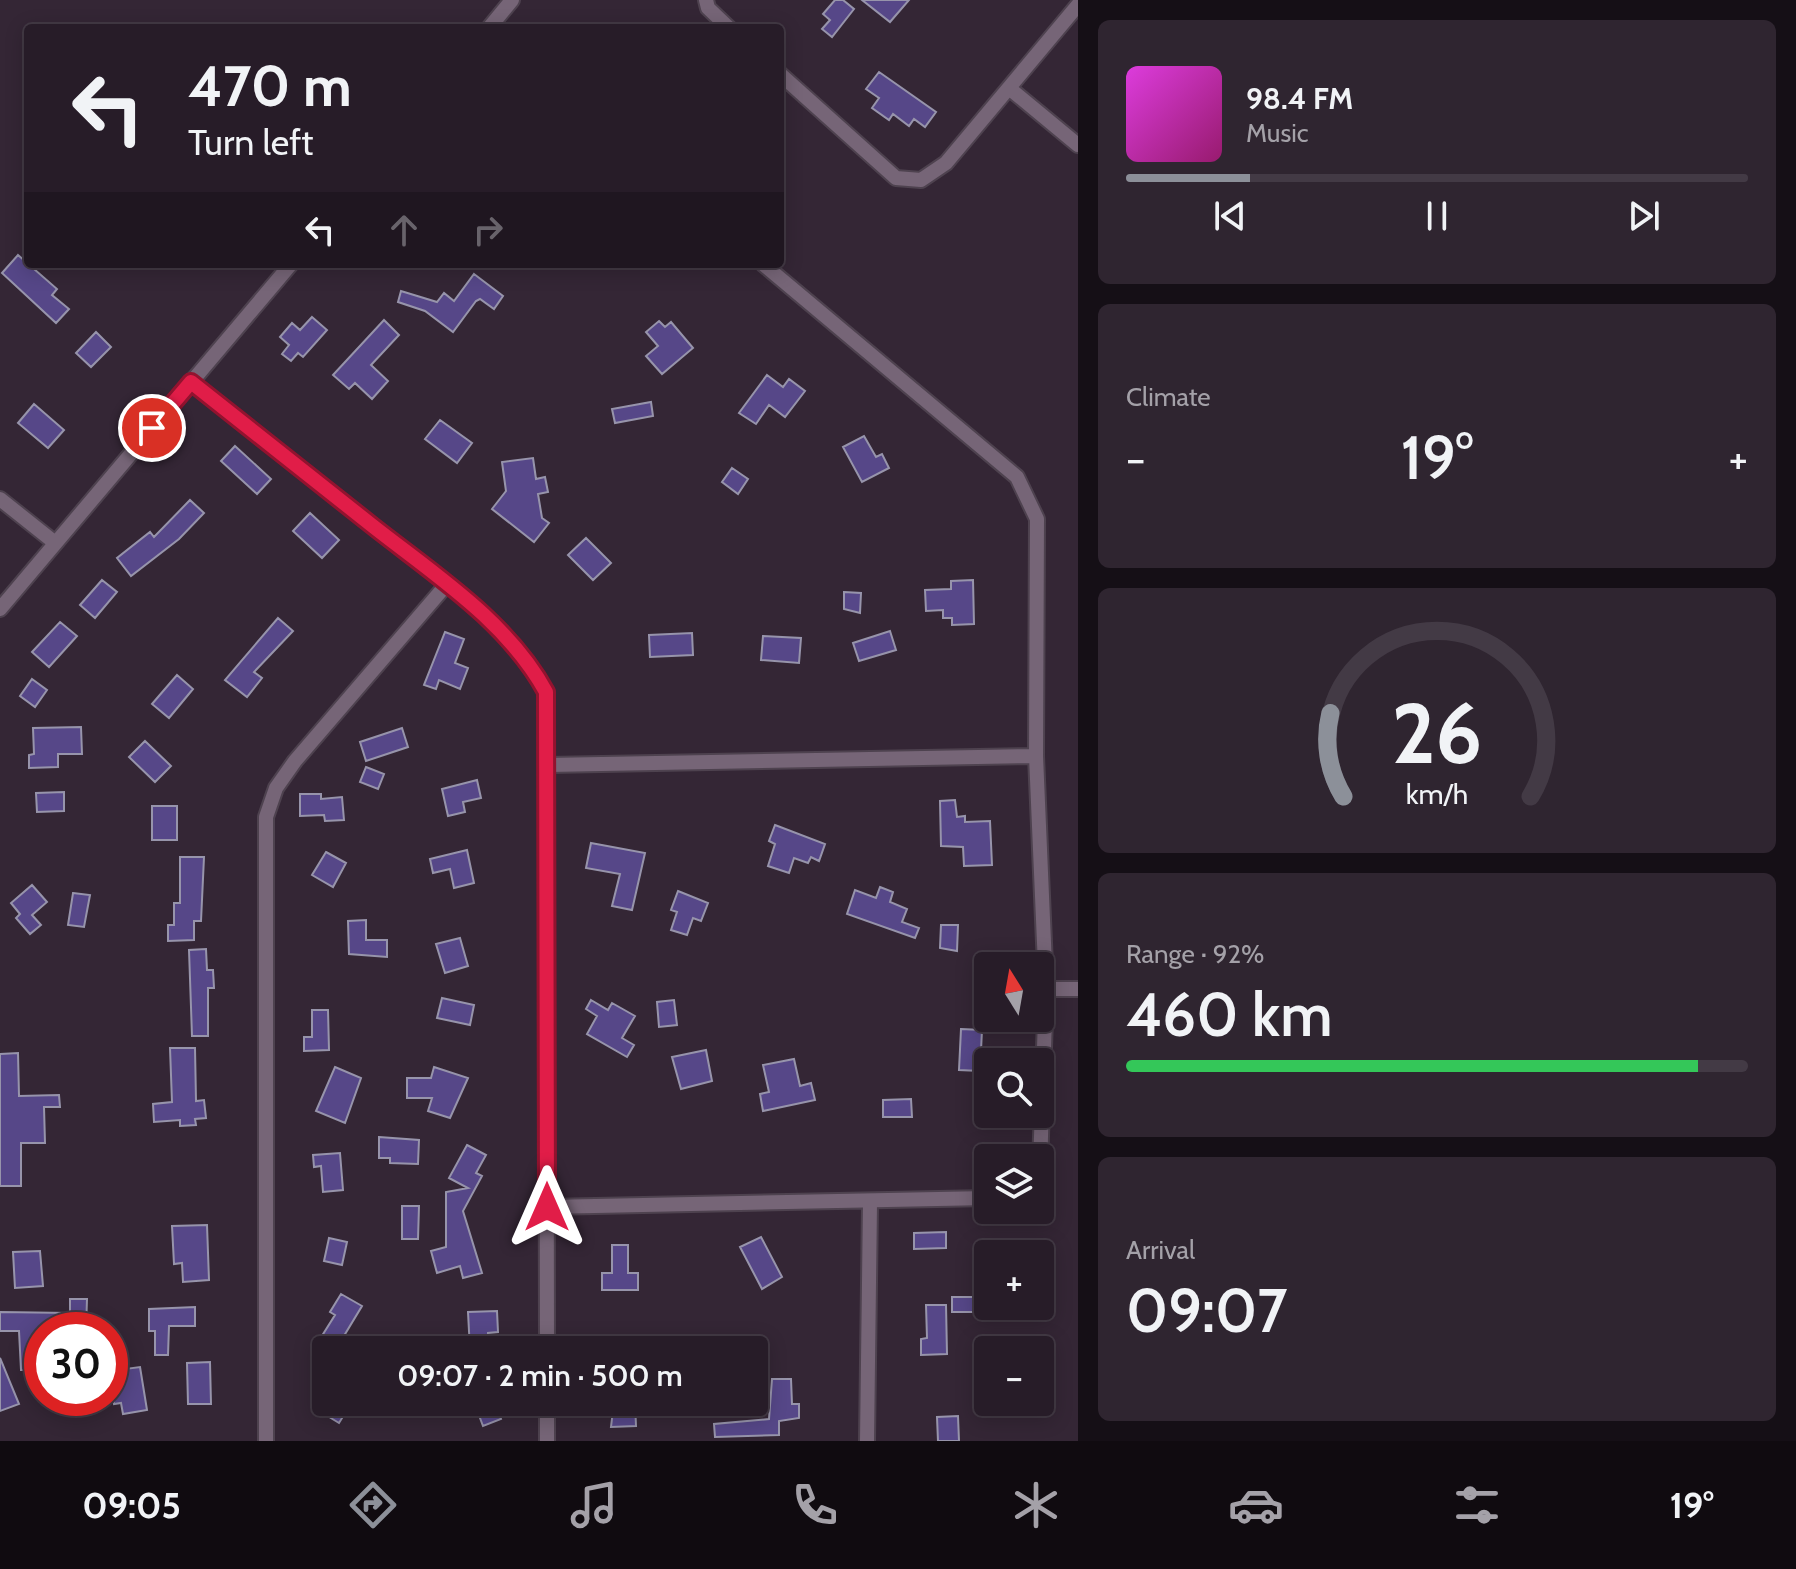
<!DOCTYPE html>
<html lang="en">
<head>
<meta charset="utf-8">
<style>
	:root { --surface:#271c28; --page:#2f2530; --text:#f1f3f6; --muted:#a4a1a8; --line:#433a45; --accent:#8c9099 }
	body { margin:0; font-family:Cabin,sans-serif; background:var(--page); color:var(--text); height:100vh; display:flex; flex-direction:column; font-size:30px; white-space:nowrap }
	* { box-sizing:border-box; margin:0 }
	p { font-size:26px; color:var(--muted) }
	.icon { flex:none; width:44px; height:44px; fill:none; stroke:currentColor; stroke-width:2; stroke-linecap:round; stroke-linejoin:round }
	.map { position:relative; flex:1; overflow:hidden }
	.details { display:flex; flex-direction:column; gap:20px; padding:20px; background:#150f16; width:718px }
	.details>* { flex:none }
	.hud { position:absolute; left:24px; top:24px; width:760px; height:244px; border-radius:8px; box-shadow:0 4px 20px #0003,0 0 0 2px var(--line); background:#271c28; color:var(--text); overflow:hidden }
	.needle { width:52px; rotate:349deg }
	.buttons { position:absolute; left:974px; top:952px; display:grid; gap:16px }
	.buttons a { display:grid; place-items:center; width:80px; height:80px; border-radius:8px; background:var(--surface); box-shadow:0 4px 20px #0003,0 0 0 2px var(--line); font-size:40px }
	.speed { position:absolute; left:24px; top:1312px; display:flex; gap:16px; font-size:40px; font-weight:700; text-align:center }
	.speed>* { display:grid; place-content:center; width:104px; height:104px; border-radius:50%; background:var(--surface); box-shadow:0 4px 20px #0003,0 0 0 2px var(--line); line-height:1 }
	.speed .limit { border:12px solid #d22; background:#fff; color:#111 }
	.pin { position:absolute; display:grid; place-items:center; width:68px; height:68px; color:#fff; margin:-34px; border:4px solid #fff; border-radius:50%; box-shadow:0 2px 8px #0007 }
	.me { position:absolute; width:88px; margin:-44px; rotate:0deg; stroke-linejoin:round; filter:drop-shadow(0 0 6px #0008) }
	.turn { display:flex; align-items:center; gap:28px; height:168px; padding:0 32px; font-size:36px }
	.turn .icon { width:104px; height:104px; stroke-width:2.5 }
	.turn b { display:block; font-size:56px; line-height:68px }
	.lanes { display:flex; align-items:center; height:76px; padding:0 32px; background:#0003; justify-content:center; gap:40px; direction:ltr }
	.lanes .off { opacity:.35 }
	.big { font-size:60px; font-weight:600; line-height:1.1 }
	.details .card { flex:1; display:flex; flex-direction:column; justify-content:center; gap:12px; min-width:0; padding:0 28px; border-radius:12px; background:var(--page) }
	.details .dial { align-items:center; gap:0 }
	.dial svg { height:208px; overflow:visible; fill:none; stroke:var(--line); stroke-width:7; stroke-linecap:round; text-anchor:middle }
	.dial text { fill:var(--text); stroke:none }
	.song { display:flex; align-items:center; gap:24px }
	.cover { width:96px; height:96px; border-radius:12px; background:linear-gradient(135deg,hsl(300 70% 55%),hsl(320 70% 35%)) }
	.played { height:8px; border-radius:4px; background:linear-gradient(90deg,var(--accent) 20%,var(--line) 20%) }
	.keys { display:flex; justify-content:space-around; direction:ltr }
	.heat { display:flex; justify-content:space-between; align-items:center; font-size:44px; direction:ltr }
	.charge { height:12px; border-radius:6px; background:linear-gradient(90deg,#34c759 92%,var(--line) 0) }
	.trip { position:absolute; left:312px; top:1336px; width:456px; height:80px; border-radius:8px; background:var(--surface); box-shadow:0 4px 20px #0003,0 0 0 2px var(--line); font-weight:600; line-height:80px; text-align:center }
	.tabs { display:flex; height:128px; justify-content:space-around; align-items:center; background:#100b10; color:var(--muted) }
	.tabs .icon { width:56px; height:56px }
	.tabs .on { color:var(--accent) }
	.tabs b { font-size:36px; color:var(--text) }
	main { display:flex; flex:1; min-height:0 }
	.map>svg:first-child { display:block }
</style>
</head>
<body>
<main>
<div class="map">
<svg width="1078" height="1441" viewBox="0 0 1078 1441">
	<rect width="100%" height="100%" fill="#342635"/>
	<path fill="#564788" stroke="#9794ab" stroke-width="2" d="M835 0H843L854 9 832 37 822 29 830 20 823 14Z
		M862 0H909L890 22Z
		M879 72 936 112 925 127 914 119 909 126 893 114 889 120 872 108 879 98 866 89Z
		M18 255 57 289 52 295 69 309 56 323 2 273Z
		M474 274 503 296 494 309 480 299 476 301 453 332 425 311 398 302 401 291 437 302 444 293 454 301Z
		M312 317 327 330 303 357 298 353 291 361 282 354 289 345 280 337 292 323 300 330Z
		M384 320 399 335 371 365 388 381 372 399 355 383 349 389 333 375Z
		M659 321 665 327 671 322 693 348 662 374 646 356 658 346 646 332Z
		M96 332 111 347 91 367 76 353Z
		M767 375 783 387 789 379 805 391 785 417 769 405 756 424 739 413Z
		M651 402 653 416 615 423 612 409Z
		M34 404 64 430 48 448 18 423Z
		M440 420 472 443 457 463 425 439Z
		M864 436 876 457 882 454 889 468 862 482 843 447Z
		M235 446 271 479 257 494 221 461Z
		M533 458 536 479 545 477 548 492 538 494 542 518 549 523 534 542 492 509 506 491 502 462Z
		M732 468 748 479 738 494 722 482Z
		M190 500 204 513 179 539 131 576 117 558 150 532 154 537Z
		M310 513 339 540 322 558 293 531Z
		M586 538 611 563 593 580 568 555Z
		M102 580 117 592 95 618 80 605Z
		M973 580 974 624 952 625V618H943V610L926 611 925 590 951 589V581Z
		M844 592 861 593 860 613 844 609Z
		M278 618 293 631 254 672 262 678 247 697 225 680Z
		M60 622 77 636 49 667 32 652Z
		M890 631 896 650 859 661 853 643Z
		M445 632 464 639 455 663 468 668 460 689 439 680 436 689 424 685Z
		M692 633 693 655 650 657 649 635Z
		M763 636 801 638 799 663 761 660Z
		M177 675 193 689 169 718 152 704Z
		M32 679 47 690 35 707 20 696Z
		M81 727 82 754H58V767L29 768V755L34 754 33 728Z
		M402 728 408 747 366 761 360 742Z
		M145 741 171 766 155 782 129 757Z
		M366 767 384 774 378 789 360 782Z
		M477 780 481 798 463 802 465 812 448 816 442 789Z
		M64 792V811L37 812 36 793Z
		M300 794H321V799L342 797 344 820 325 821 324 815 300 816Z
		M955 800 957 817 965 816V822L990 821 992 865 964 866 963 847 941 846 940 801Z
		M152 806H177V840H152Z
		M775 825 825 844 819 861 811 857 808 863 794 858 789 873 768 866 775 844 769 841Z
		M591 843 645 853 632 910 612 906 620 874 586 868Z
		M467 850 474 883 454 888 450 869 433 873 430 859Z
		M326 852 346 863 333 887 312 875Z
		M180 857H204L201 921H194V940L168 941V925H174V903H180Z
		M32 885 47 902 32 915 41 925 30 934 16 918 20 914 11 903Z
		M880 887 893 892 890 902 907 909 902 922 919 928 915 938 847 914 855 890 876 898Z
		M678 891 708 903 701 921 693 918 687 935 671 930 677 912 671 910Z
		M73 893 90 895 84 927 68 925Z
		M366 920V940H387V957L349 954 348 921Z
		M941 925H958L957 951 940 948Z
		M460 938 468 966 445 973 436 944Z
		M206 949 207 970H213L214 988H208V1036H192L189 950Z
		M442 998 474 1005 470 1025 437 1018Z
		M591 1000 608 1010 612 1003 635 1016 622 1038 634 1045 627 1057 587 1034 597 1016 586 1009Z
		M674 1000 677 1025 659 1027 657 1002Z
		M312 1010H328L329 1050 304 1051V1037H312Z
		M961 1029 982 1030 980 1071 959 1070Z
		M170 1048H195L196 1101 204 1100 206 1118 195 1119 196 1125 180 1126V1120L154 1122 153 1104 172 1102Z
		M706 1050 712 1081 681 1089 672 1057Z
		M18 1053 19 1096 59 1095 60 1107H44L45 1143H21V1186H0V1054Z
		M794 1059 800 1086 811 1083 815 1100 763 1111 760 1094 769 1092 763 1065Z
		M335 1067 361 1078 345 1123 316 1111Z
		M434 1067 468 1078 450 1118 428 1111 432 1098H407V1078H431Z
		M911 1099 912 1117H883V1100Z
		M379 1137 419 1140 418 1164 390 1163V1158H379Z
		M467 1145 486 1155 476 1173 482 1176 463 1211 482 1273 463 1278 460 1266 437 1273 431 1251 446 1247V1192L468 1188 449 1178Z
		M340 1153 343 1190 323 1192 321 1166 314 1167 313 1155Z
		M402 1206H419L418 1239H402Z
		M207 1225 209 1280 183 1282 182 1263 174 1264 172 1226Z
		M946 1232V1248L914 1249V1233Z
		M761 1237 782 1277 762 1289 740 1247Z
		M329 1238 347 1242 342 1265 324 1261Z
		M612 1245H628V1273H638V1290H602V1273H612Z
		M40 1251 43 1286 15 1288 13 1252Z
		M341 1294 362 1306 336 1349 320 1339 335 1315 330 1312Z
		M952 1297H979V1312H952Z
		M70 1299H87L86 1330H42V1370H21L19 1331H0V1312L70 1313Z
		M926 1305H946L947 1354 921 1355V1339L927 1338Z
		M195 1307V1326H169L168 1355H155V1331H149V1309Z
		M497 1311 498 1332 488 1333V1350H470L468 1312Z
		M0 1358 19 1404 0 1411Z
		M210 1362 211 1404H188L187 1363Z
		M140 1367 147 1410 123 1414 121 1403 114 1404 110 1382 118 1380 117 1370Z
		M772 1379H791L792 1404H799V1418L779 1421V1435L715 1437 714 1424 769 1419Z
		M55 1398H84V1416H72L71 1410H55Z
		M327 1402H352L339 1423 321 1412Z
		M474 1402H495L501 1419 483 1426Z
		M614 1402H635L636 1426 611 1427Z
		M958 1416 959 1441H938L937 1417Z"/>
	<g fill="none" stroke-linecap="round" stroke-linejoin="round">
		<defs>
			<path id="minor" d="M706 0 708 8 729 28
				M489 28 512 0
				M780 74 896 178 921 180 946 163 1078 5
				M1009 88 1078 145
				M763 264 1017 477 1037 519 1036 756 1046 989 1040 1166
				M191 382C254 432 317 481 379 531 439 578 509 624 546 692L547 1350
				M0 499 54 542
				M0 609 291 264
				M548 765 1036 756
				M1046 989H1078
				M547 1207 988 1198
				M547 1402V1441
				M266 1441V817L276 788 295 761 447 584
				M867 1441 870 1203"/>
		</defs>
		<use href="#minor" stroke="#4e424f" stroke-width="18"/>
		<use href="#minor" stroke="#766577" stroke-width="14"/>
	</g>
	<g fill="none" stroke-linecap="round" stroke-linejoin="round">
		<defs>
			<path id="route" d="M152 428 191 382C252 430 313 479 374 527 435 575 508 622 546 692L547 1207"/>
		</defs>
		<use href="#route" stroke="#92132f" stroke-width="20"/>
		<use href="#route" stroke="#e11d48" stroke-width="14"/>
	</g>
</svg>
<div class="buttons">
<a><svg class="needle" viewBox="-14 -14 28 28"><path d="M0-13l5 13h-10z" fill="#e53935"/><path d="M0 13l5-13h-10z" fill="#a4a1a8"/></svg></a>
<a><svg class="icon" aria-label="search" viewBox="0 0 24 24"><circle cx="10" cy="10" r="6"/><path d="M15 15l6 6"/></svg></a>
<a><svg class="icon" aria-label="layers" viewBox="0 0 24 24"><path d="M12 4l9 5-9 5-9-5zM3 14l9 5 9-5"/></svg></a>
<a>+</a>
<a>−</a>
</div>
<div class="speed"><div class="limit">30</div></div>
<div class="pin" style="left:152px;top:428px;background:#d93025"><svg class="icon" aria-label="arrive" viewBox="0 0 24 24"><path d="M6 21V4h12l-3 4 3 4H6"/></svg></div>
<svg class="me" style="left:547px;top:1207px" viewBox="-20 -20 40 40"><path d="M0-17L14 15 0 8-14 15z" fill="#e11d48" stroke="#fff" stroke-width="4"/></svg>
<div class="trip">09:07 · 2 min · 500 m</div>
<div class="hud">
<div class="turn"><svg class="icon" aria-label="left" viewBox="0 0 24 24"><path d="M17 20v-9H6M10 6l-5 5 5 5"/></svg><div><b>470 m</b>Turn left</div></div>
<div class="lanes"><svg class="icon" aria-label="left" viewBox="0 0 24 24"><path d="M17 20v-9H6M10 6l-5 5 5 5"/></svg><svg class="icon off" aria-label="ahead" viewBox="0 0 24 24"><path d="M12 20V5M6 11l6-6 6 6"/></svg><svg class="icon off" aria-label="right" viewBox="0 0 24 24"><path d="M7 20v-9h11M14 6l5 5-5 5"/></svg></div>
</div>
</div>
<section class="details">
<div class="card">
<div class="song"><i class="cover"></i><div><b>98.4 FM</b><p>Music</p></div></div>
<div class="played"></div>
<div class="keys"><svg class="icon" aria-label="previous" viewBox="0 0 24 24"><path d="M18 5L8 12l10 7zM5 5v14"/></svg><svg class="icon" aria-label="pause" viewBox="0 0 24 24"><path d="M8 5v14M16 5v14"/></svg><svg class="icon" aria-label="next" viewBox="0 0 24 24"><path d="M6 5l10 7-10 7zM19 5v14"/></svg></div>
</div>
<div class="card"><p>Climate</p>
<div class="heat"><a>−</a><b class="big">19°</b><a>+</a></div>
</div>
<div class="card dial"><svg viewBox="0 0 100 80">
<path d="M14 69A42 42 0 1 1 86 69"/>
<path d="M14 69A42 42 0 0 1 9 37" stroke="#8c9099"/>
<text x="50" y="56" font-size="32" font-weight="700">26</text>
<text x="50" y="72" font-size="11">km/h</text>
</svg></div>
<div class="card"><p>Range · 92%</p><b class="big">460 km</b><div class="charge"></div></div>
<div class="card"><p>Arrival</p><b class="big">09:07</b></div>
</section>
</main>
<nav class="tabs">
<b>09:05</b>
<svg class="icon on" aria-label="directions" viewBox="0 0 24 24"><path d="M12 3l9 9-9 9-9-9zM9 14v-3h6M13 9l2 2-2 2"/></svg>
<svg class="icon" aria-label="music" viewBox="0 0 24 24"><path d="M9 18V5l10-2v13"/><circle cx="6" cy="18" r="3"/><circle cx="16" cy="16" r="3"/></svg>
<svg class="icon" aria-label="phone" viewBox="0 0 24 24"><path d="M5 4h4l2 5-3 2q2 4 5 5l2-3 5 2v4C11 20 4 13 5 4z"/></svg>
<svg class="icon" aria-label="climate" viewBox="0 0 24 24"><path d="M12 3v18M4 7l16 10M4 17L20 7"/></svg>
<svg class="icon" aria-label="car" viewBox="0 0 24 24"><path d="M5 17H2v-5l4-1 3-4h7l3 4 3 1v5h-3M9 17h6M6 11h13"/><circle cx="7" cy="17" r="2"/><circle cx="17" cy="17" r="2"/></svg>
<svg class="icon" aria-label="filters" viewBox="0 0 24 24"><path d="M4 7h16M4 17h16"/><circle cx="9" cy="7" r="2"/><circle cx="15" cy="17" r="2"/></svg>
<b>19°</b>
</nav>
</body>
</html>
